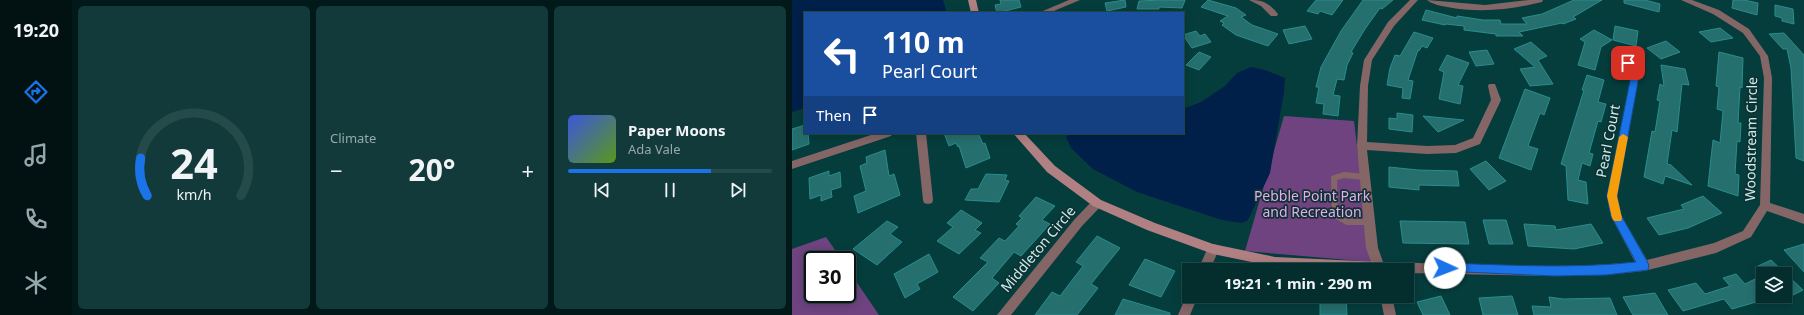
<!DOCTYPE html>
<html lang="en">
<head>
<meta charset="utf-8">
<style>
	:root { --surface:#042e2e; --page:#123a3a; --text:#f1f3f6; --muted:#97a8aa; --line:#254a4a; --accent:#1a73e8 }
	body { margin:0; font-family:"Noto Sans",sans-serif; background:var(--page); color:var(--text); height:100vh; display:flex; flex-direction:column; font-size:15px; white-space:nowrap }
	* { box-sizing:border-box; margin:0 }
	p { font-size:13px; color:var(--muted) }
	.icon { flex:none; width:22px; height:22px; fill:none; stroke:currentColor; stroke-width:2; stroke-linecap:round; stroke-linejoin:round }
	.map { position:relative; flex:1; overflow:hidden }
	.panel { display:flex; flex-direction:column; gap:6px; padding:6px; background:#021919; width:720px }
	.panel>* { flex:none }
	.banner { position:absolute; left:12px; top:12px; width:380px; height:122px; border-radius:0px; box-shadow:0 2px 10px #0003,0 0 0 1px var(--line); background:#1a4fa0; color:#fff; overflow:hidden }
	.tools { position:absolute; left:964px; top:267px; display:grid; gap:8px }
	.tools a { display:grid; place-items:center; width:36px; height:36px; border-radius:0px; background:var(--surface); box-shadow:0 2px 10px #0003,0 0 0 1px var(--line); font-size:20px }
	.speed { position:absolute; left:12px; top:251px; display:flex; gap:8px; font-size:20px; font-weight:700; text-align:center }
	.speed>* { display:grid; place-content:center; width:52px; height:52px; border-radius:50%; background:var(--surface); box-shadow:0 2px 10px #0003,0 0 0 1px var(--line); line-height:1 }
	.speed .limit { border:2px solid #111; border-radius:6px; background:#fff; color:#111 }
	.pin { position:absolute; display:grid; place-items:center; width:34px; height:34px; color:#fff; margin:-17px; border-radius:8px; box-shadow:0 2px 6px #0006 }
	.me { position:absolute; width:44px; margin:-22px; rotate:92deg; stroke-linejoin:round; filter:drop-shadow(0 0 3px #0008) }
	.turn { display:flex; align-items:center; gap:14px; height:84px; padding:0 12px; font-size:18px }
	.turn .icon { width:52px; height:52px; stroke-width:2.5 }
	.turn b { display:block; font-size:28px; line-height:34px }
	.then { display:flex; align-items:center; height:38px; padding:0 12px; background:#0003; gap:8px; font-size:15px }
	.big { font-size:30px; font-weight:700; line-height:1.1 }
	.panel .card { flex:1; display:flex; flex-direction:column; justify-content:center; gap:6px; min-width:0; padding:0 14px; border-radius:6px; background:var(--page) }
	.panel .dial { align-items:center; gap:0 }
	.dial svg { height:104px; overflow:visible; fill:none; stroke:var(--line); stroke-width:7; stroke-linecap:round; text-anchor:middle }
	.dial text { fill:var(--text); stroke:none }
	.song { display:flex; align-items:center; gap:12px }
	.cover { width:48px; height:48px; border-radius:6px; background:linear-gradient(135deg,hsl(230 70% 55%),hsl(90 70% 35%)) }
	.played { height:4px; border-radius:2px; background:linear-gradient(90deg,var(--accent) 70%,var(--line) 70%) }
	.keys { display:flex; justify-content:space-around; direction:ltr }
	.heat { display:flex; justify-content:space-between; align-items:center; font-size:22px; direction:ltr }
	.panel .tiles { flex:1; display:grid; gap:6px; grid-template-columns:repeat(3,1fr) }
	.trip { position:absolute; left:390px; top:263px; width:232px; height:40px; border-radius:0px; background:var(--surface); box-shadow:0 2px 10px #0003,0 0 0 1px var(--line); font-weight:700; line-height:40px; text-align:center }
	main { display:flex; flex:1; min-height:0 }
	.tabs { display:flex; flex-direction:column; width:72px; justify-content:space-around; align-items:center; background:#021212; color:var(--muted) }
	.tabs .icon { width:28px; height:28px }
	.tabs .on { color:var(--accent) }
	.tabs b { font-size:18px; color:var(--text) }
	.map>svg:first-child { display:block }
</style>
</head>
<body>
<main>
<nav class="tabs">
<b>19:20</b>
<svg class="icon on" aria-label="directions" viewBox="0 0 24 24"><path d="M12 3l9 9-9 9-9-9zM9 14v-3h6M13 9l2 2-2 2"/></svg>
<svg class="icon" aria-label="music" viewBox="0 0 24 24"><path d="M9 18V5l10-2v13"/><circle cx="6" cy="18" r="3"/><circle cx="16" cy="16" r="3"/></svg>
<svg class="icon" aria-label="phone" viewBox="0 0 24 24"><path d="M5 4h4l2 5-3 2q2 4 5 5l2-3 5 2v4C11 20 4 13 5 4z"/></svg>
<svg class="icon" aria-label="climate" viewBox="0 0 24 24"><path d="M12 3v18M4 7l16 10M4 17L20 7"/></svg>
</nav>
<section class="panel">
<div class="tiles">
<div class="card dial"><svg viewBox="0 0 100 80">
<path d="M14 69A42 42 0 1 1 86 69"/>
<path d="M14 69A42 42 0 0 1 9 40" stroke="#1a73e8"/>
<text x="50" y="56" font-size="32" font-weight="700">24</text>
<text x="50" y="72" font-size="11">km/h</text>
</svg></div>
<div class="card"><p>Climate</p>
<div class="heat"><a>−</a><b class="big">20°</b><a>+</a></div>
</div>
<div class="card">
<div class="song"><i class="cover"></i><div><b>Paper Moons</b><p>Ada Vale</p></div></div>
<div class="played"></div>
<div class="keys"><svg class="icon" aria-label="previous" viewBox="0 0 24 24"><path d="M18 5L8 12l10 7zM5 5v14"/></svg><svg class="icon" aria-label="pause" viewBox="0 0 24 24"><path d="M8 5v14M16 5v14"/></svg><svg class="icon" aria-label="next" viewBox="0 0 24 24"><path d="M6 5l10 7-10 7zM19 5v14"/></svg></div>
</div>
</div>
</section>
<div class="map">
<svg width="1012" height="315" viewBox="0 0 1012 315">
	<rect width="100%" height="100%" fill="#053d3d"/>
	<path fill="#6e4380" d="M492 116 562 121 579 262 453 251Z
		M34 237 50 260H21V294H55V268L87 315H0V249Z"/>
	<path fill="#00204a" d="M0 0H151L155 13H13V108L0 112Z
		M459 67 473 70 493 78 492 92 478 173 458 216 455 221 449 223 430 220 345 192 301 169 279 148 274 137 278 133H391V109L409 102 433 86 445 73Z"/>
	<path fill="#266f6f" stroke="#298d8d" d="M208 0H227L229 7 205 13 203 5 209 4Z
		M333 0 334 7 315 11 313 3Z
		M369 0H393L390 8 367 7V9H345L347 1Z
		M416 0 444 8 454 15 449 17 460 25 486 34 476 46 444 35 430 25 432 23 428 21 436 16 409 7Z
		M524 0H551L540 15 528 11 526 14 515 11Z
		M571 0H601L590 9 588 8 573 29 559 52 561 53 555 65 552 80 545 79 541 95 548 96 546 116 531 114 532 104 524 103 527 87H524L529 67 549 31Z
		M782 0H810L781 17 784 19 771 24 770 23 727 32 731 36H704V34L672 30V26L654 24 653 25 630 20 634 10 665 18V16L691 20H708L709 24H735L730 18 750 14Z
		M832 0H853L868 4 867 12 832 3Z
		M941 0H952L966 3 965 15 940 8Z
		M983 5 1001 9 1002 24 990 21V18L983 16Z
		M513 26 520 39 497 44 491 30Z
		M823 26 846 31 844 46 821 40Z
		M928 28 941 38 919 42 907 32Z
		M802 30 820 40 809 47 803 70 786 65 793 42 788 39Z
		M404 31 408 36 413 34 419 42 400 48 391 35Z
		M622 32 641 38 635 48 630 46 627 51 626 50 616 80 621 81 618 99 610 98 611 88 595 85 598 68 603 55 608 56Z
		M992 33 1012 55V161L1004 158 999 68 995 49H991L977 34Z
		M874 41 888 52 869 59 855 48Z
		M739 42 755 56 746 60 761 84 738 86 728 69 743 67 722 49Z
		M695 50 702 64 684 66 677 52Z
		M407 52 419 57 407 70 394 65Z
		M927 52 951 58 950 88 948 87 946 123H949L948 142 945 141 943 174 947 175 946 196 916 186 921 140 928 143 931 111 925 109 927 87 924 86Z
		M655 55 677 63 666 85 671 86 668 104 647 99 652 72 647 70Z
		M869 65 893 69 897 85 890 84 885 132 880 130 875 164 879 165 900 185 873 176 871 184 852 177 860 131 863 132 868 101 865 100 868 84 872 86Z
		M795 75 812 80 806 102 814 104 809 122 806 121 797 153 801 154 798 166 790 163 786 180 794 182 796 204 776 200 774 166 769 164 792 90H790Z
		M733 89 758 98 752 115 748 113 736 146 746 149 739 170 707 158Z
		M605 113 621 115 620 132 597 129V118L605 119Z
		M631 116 672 120 646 132Z
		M13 125V133H16L17 144 0 150V129Z
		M152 133H186L191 144 193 143 198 158 174 168 167 146 166 147 164 143 157 146Z
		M93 150 97 176 102 174 108 195 66 213 62 196 74 191 68 166 75 163 74 157Z
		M694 161 714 181 697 190 678 169Z
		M597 167 626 170 665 171 667 186 627 185V190L597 187Z
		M37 171V176L48 172 49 187 39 190 40 197 29 201V195L18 199 17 178Z
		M194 174 215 175 213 180 217 181 207 202 173 200 179 189H186Z
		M911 196 930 213 896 228 867 235 855 218 892 209 889 205Z
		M244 197 263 206 250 220 258 224 229 256 222 252 200 278 207 283 181 311 161 297 196 262 188 258 207 238 213 241 227 226 224 224 230 218 227 216Z
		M169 210 190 223 183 230 189 233 167 254 145 241 161 227 155 223Z
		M691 220H714L721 244H697Z
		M95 221 106 227 98 234 110 242 85 265 61 249Z
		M608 221 673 222 677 244 611 243Z
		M732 224 763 226 764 230 799 224 811 243 782 249 736 246Z
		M305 236 328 248 299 284 306 288 285 315H243L260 292 268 296 291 266 284 262Z
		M1012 244V272L992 250Z
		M137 254 146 272 125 284 128 289 113 298 102 274Z
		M353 259 383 271 369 297 337 285Z
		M979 260 994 274 1011 290 993 299V274H971L964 267Z
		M944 274 953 284 971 275V300L940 309 932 299 891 311 876 290 904 283 913 294 938 286 931 278Z
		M863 293 876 315H841L831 297Z
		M528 296H554L555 315H528Z
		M649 296 658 315H631L625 302Z
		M720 296 726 315H691L687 298Z
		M757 297 771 299 818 298 825 315H742L740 306 759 307Z
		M331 299 378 313V315H323Z"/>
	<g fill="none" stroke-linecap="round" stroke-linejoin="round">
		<path stroke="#856667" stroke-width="6" d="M573 177 552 175 542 178 543 215 555 222H578"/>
		<path fill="#856667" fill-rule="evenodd" d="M277 0H288L257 13H246Z
			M457 0C471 0 477 3 486 14L485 16H479L469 6Z
			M618 0H626L602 26 580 60 576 86 575 142 635 146 663 145 681 138 699 100 696 86 697 84H703L709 100 688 144 664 153 635 154 575 150 586 248 591 262C675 264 760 270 843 262L819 216 815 196 839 76 832 63 836 60 839 61 847 76 825 196 829 215 855 260 922 243 951 231 968 205 972 78 968 56 951 33 921 14 889 0H900L927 10 957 29 976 56 980 78 978 203 1012 214V224L975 211 959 237 924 253 852 271 814 275 762 276 615 273V270H582L574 248 565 146 568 86 572 60 596 22Z
			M635 0 693 5 737 0H751L750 2C718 10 687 13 655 7 649 6 640 4 635 0Z
			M85 133H101L99 136 0 169V161Z
			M124 133H134L141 200 140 203 136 204 132 203 131 200Z
			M305 199 309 200 310 203 309 206 290 226 219 315H205L282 220 301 200Z
			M421 244 425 245 427 249 418 270H406L417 245Z
			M396 292H397V296H406L398 315H386Z
			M588 296H600L604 315H592Z"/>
		<path fill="#b18083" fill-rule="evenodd" d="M176 0H184L187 13H179Z
			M221 133H232L263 166 309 200 363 223 421 244 483 257 588 262 592 263 594 267 592 270H541L483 267 421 254 355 230 301 206 255 172Z"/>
	</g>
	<path fill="#1a73e8" stroke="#114b97" d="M836 60 839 61 847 76 825 196 829 215 856 263 857 266 856 270 814 275 762 276 649 271 647 268 649 265 653 263C717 265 781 269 844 262L819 216 815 196 839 76 832 63Z"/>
	<path fill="#f59e0b" d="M831 134 836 137 825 196 830 218 829 221H822L820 218 815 196 827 137Z"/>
	<g text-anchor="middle" stroke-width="3.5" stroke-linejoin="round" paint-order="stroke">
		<g font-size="14" fill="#c5f0f0" stroke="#123030">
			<text transform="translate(959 139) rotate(-89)" y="5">Woodstream Circle</text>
			<text transform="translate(816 141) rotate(-79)" y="5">Pearl Court</text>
			<text transform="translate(246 249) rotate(-50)" y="5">Middleton Circle</text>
		</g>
		<g font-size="14" fill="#deaff3" stroke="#123030">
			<text x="520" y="201">Pebble Point Park<tspan x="520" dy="16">and Recreation</tspan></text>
		</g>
	</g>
</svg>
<div class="tools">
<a><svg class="icon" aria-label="layers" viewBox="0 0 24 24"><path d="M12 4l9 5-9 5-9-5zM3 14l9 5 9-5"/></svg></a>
</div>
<div class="speed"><div class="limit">30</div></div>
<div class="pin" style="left:836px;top:63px;background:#d93025"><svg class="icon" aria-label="arrive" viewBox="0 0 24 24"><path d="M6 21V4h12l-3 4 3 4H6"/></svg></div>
<svg class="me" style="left:653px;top:268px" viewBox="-20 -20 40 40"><circle r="19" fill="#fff"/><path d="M0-13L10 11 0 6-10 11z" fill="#1a73e8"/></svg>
<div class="trip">19:21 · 1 min · 290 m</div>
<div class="banner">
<div class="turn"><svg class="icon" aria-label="left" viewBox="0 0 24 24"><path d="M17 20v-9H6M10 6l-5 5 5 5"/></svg><div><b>110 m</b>Pearl Court</div></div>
<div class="then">Then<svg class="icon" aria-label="arrive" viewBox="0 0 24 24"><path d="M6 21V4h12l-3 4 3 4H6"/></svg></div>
</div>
</div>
</main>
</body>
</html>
